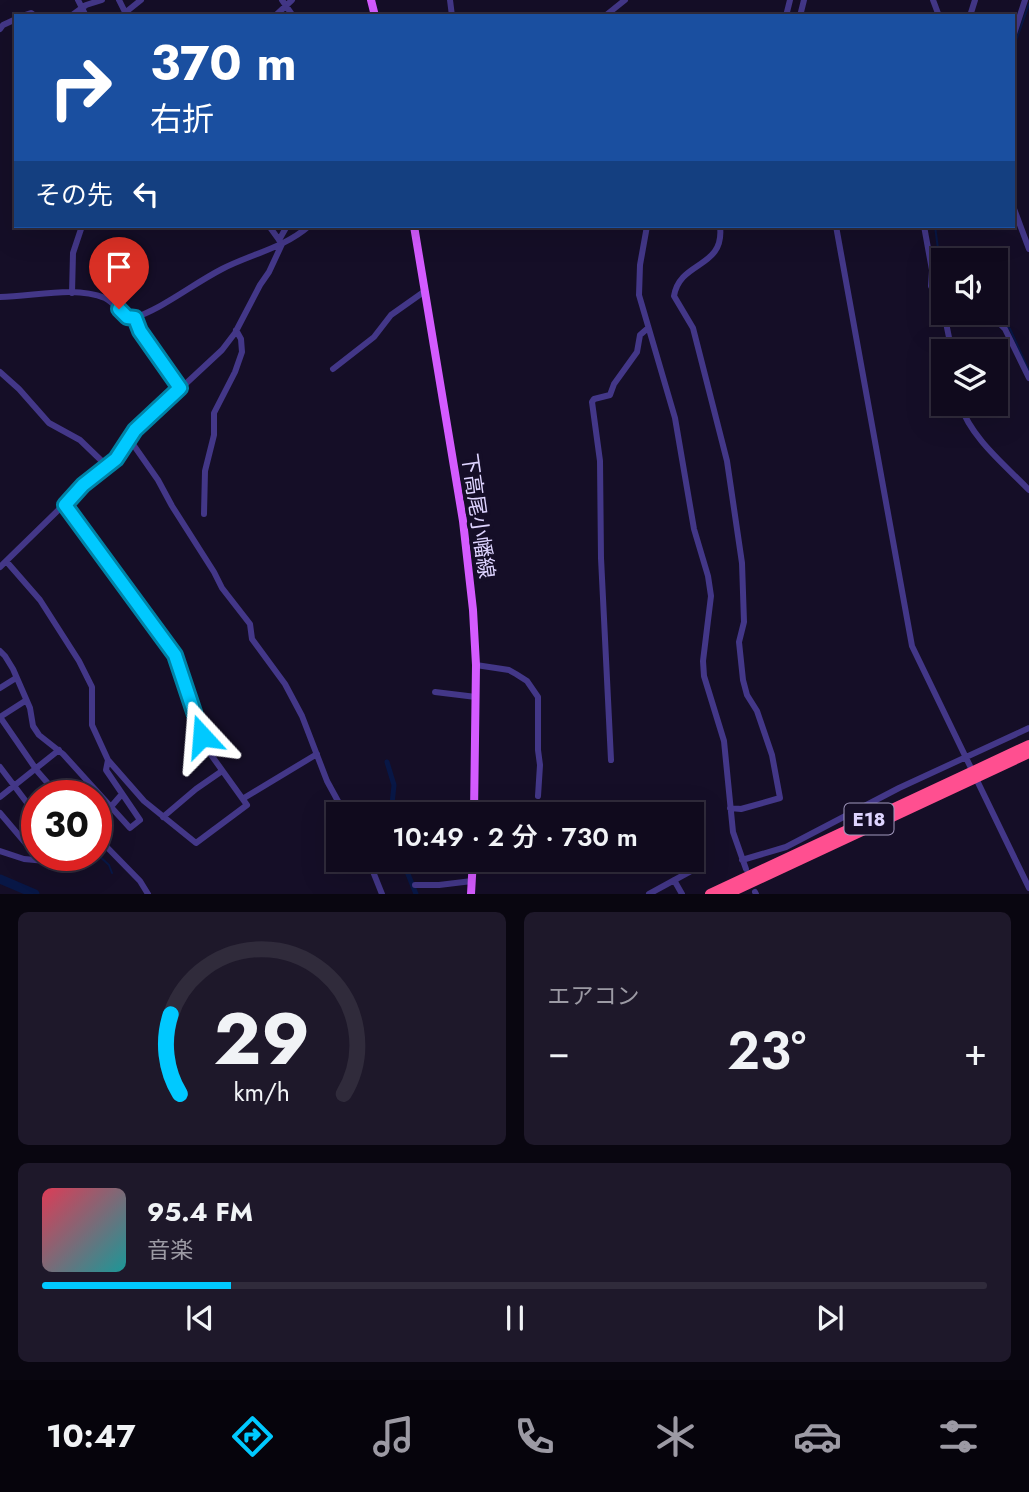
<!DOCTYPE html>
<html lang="ja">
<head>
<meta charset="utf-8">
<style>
	:root { --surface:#100a1d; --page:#1e182a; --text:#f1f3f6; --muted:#9c9aa4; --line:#302b3b; --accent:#00c9ff }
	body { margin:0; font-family:Jost,"Noto Sans JP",sans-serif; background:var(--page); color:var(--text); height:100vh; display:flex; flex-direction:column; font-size:26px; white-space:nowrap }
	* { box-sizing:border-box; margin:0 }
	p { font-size:23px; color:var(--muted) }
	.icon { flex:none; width:38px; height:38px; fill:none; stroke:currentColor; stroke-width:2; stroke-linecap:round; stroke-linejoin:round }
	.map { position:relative; height:894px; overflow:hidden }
	.sheet { display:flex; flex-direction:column; gap:18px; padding:18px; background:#090610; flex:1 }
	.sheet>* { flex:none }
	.hud { position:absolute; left:14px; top:14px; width:1001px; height:214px; border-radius:0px; box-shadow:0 7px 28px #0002,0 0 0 2px var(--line); background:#1a4fa0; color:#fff; overflow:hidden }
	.controls { position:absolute; left:931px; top:248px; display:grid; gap:14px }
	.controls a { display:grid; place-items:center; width:77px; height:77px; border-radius:0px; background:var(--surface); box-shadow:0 7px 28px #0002,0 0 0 2px var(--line); font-size:35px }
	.speed { position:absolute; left:21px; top:780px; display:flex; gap:14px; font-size:35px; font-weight:700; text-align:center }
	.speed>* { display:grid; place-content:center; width:91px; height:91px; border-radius:50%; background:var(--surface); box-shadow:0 7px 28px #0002,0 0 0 2px var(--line); line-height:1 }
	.speed .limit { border:10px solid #d22; background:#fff; color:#111 }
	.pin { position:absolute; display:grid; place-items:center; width:60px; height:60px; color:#fff; margin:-72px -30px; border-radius:50% 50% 50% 0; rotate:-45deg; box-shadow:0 0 7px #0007 }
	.pin .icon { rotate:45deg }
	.me { position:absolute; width:77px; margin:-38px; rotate:341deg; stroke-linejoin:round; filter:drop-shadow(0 0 5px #0008) }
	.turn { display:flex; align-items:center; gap:24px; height:147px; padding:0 21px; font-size:32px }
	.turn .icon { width:91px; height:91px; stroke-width:2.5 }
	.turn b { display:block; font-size:49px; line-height:60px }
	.then { display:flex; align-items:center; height:66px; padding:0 21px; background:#0003; gap:14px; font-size:26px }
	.big { font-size:52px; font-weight:600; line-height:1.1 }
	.sheet .tile { flex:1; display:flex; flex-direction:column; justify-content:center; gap:10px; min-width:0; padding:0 24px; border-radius:10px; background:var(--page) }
	.sheet .dial { align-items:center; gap:0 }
	.dial svg { height:182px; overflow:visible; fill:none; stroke:var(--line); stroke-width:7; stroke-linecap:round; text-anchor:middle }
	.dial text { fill:var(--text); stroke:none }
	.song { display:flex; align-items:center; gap:21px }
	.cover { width:84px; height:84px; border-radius:10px; background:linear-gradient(135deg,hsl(350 70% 55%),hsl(180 70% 35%)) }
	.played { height:7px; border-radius:4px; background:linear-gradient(90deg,var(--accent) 20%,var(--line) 20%) }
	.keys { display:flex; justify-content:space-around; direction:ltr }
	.heat { display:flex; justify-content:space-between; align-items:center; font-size:38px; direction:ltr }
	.sheet .tiles { flex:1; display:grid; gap:18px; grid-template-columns:1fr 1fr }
	.tile:last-child { grid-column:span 2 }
	.trip { position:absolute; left:326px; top:802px; width:378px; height:70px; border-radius:0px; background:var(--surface); box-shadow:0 7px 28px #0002,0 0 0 2px var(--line); font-weight:600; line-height:70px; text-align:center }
	.menu { display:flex; height:112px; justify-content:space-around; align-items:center; background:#06040c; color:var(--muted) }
	.menu .icon { width:49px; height:49px }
	.menu .on { color:var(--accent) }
	.menu b { font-size:32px; color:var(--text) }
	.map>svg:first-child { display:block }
</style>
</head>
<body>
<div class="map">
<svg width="1029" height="894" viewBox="0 0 1029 894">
	<rect width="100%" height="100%" fill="#150e27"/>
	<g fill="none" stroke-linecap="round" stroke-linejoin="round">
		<path stroke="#081746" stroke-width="2" d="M1013 49 1029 4
			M935 226 938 249 944 261
			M995 313 1010 329 1029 371
			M96 853 109 865 112 873
			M62 870 79 856"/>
		<path stroke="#081746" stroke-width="5" d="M387 762 394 785 391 814
			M402 859 416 894"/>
		<path stroke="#081746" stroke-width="9" d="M0 879 35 894"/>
		<path stroke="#433788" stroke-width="6" d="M78 0 86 16
			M119 0 126 14
			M282 0 293 16
			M450 0 452 16
			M933 0 939 16
			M126 12 141 0
			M22 16 31 13 35 16
			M71 16 86 5 102 0
			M275 16 292 0
			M605 16 625 0
			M786 16 790 0
			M800 16 804 0
			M970 16 975 0
			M0 29 3 25 16 19
			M1013 37 1025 0
			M1013 206 1029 249
			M269 226 282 244
			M647 226 640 265 639 295 675 418 694 529 708 576 711 596 703 661 704 676 724 741 733 832 746 869
			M720 226C725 269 680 260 674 296L693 328 727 461 742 563 744 622 739 642 743 680 747 695 757 711 772 755 780 798 741 809 730 808
			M836 226 912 646 1029 888
			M924 226 932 270 931 286 943 309
			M279 240 287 226
			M932 270 941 268 943 271
			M72 293 73 253 82 226
			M0 297C33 297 73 285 105 298 115 303 121 314 131 319 164 308 191 285 222 269 251 254 284 248 309 226
			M944 313 952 352
			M989 313 1005 329 1029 378
			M135 318 140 331 180 388
			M333 369 374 337 391 315 425 291
			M0 372 19 389 49 423 80 440 108 467
			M960 404C971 438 1005 465 1029 490
			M130 440 158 480 172 506 214 572 222 588 250 624 252 639 285 684 302 716 327 781 345 814
			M204 514 205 471 214 435V413L235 372 242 352 241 339 236 330
			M6 561 40 600 79 661 92 687V725L108 760 144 801 196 843 247 805 209 752 175 655 65 505
			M0 567 84 485 116 459 136 430 222 350 235 333 260 285 269 272 282 244
			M0 651 5 656 13 669 30 708 33 726 39 735 63 754 130 828 140 820 106 770 108 760
			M476 665 509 670 516 674 527 681 538 697V750L540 765 538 796
			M0 688 16 678
			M435 692 476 697
			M25 701 0 717 38 772 59 796
			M611 760 601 558 600 461 592 402 594 399 610 395 614 384 637 352 640 335 648 328
			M0 767 37 816
			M0 797 59 750
			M244 798 317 754
			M0 813 39 859
			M163 817 196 789 222 771
			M96 824 122 794
			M96 836 140 881 148 894
			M0 851 24 859 57 862 64 856
			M368 859 382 894
			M742 860 786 847 899 788 1029 728
			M674 880 682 894
			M415 885H439L472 881
			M755 892 756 894
			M649 894 702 865"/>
		<path stroke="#d45bff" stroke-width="8" d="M371 0 375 16
			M414 226 463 521 473 610 476 665 474 814
			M471 894 473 859"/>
		<path stroke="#ff4f90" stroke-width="10" d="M710 894 1029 745
			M727 894 1029 753"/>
	</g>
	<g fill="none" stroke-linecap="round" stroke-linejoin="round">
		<defs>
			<path id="route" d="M119 309 127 317 135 318 140 331 180 388 135 430 116 459 83 485 65 505 175 655 202 736"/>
		</defs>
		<use href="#route" stroke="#0083a6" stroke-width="18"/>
		<use href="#route" stroke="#00c9ff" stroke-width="12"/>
	</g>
	<g text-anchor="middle" stroke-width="7" stroke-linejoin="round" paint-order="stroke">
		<rect fill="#150e27" stroke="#a299be" stroke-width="2" x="844.5" y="803.5" width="49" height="31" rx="5"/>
		<g font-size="19" font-weight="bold" fill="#ded4ff">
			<text x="869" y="826">E18</text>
		</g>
		<g font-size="21" fill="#ded4ff" stroke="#150e27">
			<text transform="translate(478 516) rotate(82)" y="7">下高尾小幡線</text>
		</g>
	</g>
</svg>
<div class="controls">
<a><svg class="icon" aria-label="sound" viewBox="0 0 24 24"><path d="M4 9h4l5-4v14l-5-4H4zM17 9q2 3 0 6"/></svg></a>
<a><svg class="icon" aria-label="layers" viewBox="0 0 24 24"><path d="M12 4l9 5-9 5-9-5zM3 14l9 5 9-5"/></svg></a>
</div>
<div class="speed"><div class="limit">30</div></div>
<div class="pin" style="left:119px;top:309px;background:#d93025"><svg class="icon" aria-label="arrive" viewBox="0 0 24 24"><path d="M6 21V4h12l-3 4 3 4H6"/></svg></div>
<svg class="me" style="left:202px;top:736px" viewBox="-20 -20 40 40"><path d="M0-17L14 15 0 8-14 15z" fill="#00c9ff" stroke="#fff" stroke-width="4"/></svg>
<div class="trip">10:49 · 2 分 · 730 m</div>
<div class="hud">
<div class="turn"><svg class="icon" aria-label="right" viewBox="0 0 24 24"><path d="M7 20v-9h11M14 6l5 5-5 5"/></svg><div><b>370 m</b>右折</div></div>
<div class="then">その先<svg class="icon" aria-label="left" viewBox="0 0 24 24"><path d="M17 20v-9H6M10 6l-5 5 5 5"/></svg></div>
</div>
</div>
<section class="sheet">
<div class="tiles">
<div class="tile dial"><svg viewBox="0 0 100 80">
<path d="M14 69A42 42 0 1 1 86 69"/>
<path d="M14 69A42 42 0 0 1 10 34" stroke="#00c9ff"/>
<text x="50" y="56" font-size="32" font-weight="700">29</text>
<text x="50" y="72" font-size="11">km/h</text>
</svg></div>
<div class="tile"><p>エアコン</p>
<div class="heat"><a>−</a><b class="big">23°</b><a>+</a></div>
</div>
<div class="tile">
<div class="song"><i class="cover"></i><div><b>95.4 FM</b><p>音楽</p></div></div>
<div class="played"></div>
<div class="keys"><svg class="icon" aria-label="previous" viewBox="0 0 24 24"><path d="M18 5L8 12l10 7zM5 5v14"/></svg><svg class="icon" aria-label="pause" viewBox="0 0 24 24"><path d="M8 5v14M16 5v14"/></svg><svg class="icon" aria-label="next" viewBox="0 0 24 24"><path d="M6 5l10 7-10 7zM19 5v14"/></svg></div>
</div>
</div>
</section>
<nav class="menu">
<b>10:47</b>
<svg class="icon on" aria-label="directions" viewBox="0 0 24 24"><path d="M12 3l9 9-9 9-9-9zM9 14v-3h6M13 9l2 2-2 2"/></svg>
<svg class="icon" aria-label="music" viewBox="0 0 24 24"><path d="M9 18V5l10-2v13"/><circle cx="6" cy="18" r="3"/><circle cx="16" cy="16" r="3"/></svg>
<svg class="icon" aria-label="phone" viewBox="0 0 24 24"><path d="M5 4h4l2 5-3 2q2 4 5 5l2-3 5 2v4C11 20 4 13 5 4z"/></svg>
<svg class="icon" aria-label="climate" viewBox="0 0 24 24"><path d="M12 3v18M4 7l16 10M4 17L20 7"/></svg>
<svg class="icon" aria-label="car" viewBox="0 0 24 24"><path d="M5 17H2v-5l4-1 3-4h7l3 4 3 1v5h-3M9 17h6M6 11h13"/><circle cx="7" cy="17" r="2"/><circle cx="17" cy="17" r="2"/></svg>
<svg class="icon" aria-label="filters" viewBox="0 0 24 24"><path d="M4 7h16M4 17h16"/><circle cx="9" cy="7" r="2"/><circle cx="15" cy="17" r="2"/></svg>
</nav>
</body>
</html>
